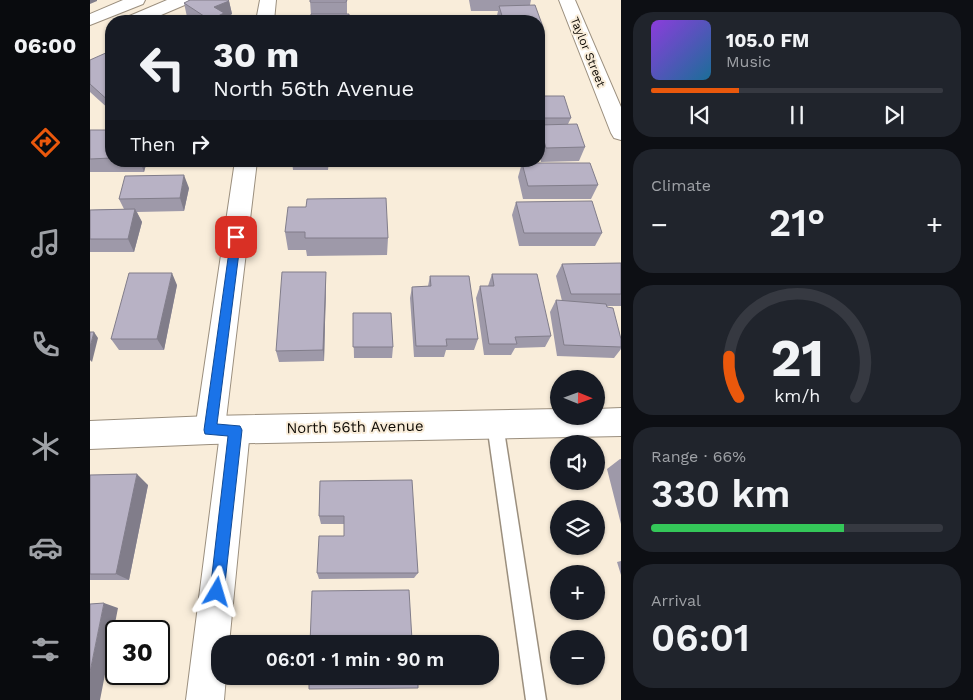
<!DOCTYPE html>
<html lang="en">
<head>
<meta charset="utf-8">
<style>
	:root { --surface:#171b24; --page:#20242c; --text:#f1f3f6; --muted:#9ea1a6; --line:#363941; --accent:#ea580c }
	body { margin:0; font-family:"Work Sans",sans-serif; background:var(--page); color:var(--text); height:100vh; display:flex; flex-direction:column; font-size:19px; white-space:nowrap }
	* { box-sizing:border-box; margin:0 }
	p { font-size:16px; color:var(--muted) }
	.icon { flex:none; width:28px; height:28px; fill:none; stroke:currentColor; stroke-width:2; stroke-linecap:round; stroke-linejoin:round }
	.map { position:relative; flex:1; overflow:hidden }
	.sheet { display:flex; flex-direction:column; gap:12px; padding:12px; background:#0d0f14; width:352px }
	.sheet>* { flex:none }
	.top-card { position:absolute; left:15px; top:15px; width:440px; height:152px; border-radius:20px; box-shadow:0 1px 4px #0004; background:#171b24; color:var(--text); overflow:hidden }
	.needle { width:32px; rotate:91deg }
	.buttons { position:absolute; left:460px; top:370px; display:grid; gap:10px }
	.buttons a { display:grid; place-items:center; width:55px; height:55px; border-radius:50%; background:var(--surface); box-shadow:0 1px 4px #0004; font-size:25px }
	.speed { position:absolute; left:15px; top:620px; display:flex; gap:10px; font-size:25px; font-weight:700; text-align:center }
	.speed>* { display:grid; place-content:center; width:65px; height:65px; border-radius:50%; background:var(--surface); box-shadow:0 1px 4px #0004; line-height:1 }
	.speed .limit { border:2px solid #111; border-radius:8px; background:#fff; color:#111 }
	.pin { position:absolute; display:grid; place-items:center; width:42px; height:42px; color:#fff; margin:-21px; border-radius:10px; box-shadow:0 2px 8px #0006 }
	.me { position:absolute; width:55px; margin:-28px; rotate:7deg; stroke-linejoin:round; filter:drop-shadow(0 0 4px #0008) }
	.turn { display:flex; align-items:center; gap:18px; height:105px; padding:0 25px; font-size:22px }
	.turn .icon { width:65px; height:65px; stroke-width:2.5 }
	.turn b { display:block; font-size:35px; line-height:42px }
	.then { display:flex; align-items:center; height:48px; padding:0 25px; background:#0003; gap:10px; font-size:19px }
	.big { font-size:38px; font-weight:600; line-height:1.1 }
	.sheet .widget { flex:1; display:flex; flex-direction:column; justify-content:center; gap:8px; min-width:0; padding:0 18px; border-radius:20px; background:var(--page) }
	.sheet .dial { align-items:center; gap:0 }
	.dial svg { height:130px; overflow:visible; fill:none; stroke:var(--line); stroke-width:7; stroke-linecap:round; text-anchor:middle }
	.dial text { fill:var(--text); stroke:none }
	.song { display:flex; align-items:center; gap:15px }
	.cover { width:60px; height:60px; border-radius:8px; background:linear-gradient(135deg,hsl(270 70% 55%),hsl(200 70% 35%)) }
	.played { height:5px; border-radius:2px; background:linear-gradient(90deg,var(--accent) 30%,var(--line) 30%) }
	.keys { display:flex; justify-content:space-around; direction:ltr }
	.heat { display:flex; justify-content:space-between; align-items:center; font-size:28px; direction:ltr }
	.charge { height:8px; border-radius:4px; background:linear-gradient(90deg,#34c759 66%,var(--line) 0) }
	.trip { position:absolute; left:121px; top:635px; width:288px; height:50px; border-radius:20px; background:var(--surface); box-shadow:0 1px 4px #0004; font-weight:600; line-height:50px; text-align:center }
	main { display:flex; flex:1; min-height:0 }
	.tabs { display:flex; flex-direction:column; width:90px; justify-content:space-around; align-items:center; background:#090b0e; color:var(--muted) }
	.tabs .icon { width:35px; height:35px }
	.tabs .selected { color:var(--accent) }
	.tabs b { font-size:22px; color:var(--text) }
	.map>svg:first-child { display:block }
</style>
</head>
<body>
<main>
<nav class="tabs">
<b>06:00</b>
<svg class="icon selected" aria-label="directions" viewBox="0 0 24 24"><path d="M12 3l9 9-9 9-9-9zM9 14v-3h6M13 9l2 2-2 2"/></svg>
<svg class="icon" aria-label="music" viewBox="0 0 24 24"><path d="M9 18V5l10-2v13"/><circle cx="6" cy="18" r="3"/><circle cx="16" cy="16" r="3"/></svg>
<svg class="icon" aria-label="phone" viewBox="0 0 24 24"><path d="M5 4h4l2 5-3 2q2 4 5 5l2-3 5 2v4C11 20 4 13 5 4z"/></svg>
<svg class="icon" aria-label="climate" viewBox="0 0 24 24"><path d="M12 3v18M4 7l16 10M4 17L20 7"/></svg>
<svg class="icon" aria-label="car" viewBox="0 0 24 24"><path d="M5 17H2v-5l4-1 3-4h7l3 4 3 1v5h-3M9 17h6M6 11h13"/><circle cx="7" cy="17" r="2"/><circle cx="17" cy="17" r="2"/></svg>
<svg class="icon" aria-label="filters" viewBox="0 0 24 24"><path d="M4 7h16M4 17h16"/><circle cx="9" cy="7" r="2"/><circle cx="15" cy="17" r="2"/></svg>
</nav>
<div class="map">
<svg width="531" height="700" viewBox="0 0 531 700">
	<rect width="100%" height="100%" fill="#f9edda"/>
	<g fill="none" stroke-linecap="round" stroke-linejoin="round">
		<defs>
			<path id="service" d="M405 416 411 419 413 424 456 700H436L397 424 399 419Z"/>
			<path id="minor" d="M33 0H55L53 4 0 25V14Z
				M77 0H99L97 4 57 21H34L37 17Z
				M170 0H186L184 21H166Z
				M469 0H485L531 107V140L524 138 521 133Z
				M145 161H167L136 419 145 416 156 420 160 430 139 644H130V676H136L134 700H96L129 441 120 444 109 440 105 430Z"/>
			<path id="tertiary" d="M531 408V436L120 444 0 449V421L120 416 469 409V416H506V409Z"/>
		</defs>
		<use href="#service" stroke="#9b8f7e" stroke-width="3"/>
		<use href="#minor" stroke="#9b8f7e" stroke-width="2"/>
		<use href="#tertiary" stroke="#9b8f7e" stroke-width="2"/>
		<use href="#service" fill="#fff" fill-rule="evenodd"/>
		<use href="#minor" fill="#fff" fill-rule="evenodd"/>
		<use href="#tertiary" fill="#fff" fill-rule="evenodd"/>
	</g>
	<path fill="#9e99a9" d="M220 0H257V14L221 16Z
		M379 0H441L440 5 453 27 449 41V21H407L406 20 408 11H381Z
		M139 1 142 14 135 18V21H104L97 17 94 3Z
		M21 55V111L0 92V60Z
		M449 96 481 118 478 124 495 147 489 161 451 162 449 154Z
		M0 130H21V161H57L54 172H0Z
		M65 161H103V163L66 164Z
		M202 161H239L238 170H203Z
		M432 163 508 185 501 199H433L428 177Z
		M99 188 94 211 47 212 52 222 44 252H0V210L34 209 29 199Z
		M426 202 512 233 505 246H429L422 215Z
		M216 207 298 238 297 255 217 256 216 250H198L195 232Z
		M531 263V306H517L531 339V349L524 358 467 356 460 312 466 300 472 301 466 276 472 264Z
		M402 274 461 336 455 347 425 348 421 355H394L386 298 390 286H398Z
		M340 276 388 339 384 350H356L354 357H324L320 298 322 287 338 286Z
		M236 284 234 361 189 362 186 351Z
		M87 285 74 350H29L21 339Z
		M263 313 303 347 302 358H264Z
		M530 459H531V524L517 469Z
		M0 475 58 485 39 580H0Z
		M230 481 328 573 324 578 229 579 227 573 254 536V524H231L229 516Z
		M531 561V575L527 562Z"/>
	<path fill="#817d8a" d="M0 0H7V1L0 4Z
		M139 1 142 14 135 18V21H121L120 20 124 7Z
		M50 161H57L54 172Z
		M94 175 99 188 94 211 90 198Z
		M45 209 52 222 44 252 38 239Z
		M236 272V284L234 361 233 350Z
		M82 273 87 285 74 350 67 339Z
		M4 332 8 338 2 362 0 360V347Z
		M47 474 58 485 39 580 26 574Z
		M14 603 28 608 10 700H0V672Z"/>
	<path fill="#b8b2c5" stroke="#817d8a" d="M100 0H138L139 1 124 7 134 13 120 20 94 3Z
		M220 0H257L256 2H220Z
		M445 5 453 27H449V21H424V19H413L409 6Z
		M221 14H259V21H221Z
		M18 52 21 55V103L0 84V60Z
		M449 96H474L481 118H449Z
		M487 124 495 147 456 148 454 141H449V125Z
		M0 130H21V158L0 159Z
		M432 163H500L508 185 438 186Z
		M94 175 90 198 29 199 35 176Z
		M296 198 298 238H215V232H195L198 207H216L217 199Z
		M502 201 512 233H434L426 202Z
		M45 209 38 239H0V210Z
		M531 263V294H481L472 264Z
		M192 272H236L233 350 186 351Z
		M39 273H82L67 339H21Z
		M402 274H447L461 336 425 337 427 344H399L390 286H404Z
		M340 276H379L388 339H356L357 346H326L322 287 341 286Z
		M466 300 516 304 517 307 523 308 531 339V347L474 345Z
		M263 313H301L303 347H263Z
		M0 332H4L0 347Z
		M47 474 26 574H0V475Z
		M322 480 328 573H227L229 536H254V516H229L230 481Z
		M319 590 322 640H326V644H220L222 591Z
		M14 603 0 672V604Z
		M219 676H328V688L219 689Z"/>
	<path fill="#1a73e8" stroke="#114b97" d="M146 234 151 237 127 424 150 426 152 430 134 592 132 597 127 599 122 597 120 592 138 436 115 434 114 430 141 237Z"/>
	<g text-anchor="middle" stroke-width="4" stroke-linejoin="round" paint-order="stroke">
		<g font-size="12" fill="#0f0b05" stroke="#f9edda">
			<text transform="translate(498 52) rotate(68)" y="4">Taylor Street</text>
		</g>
		<g font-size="15" fill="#0f0b05" stroke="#f9edda">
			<text transform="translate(265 427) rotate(-1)" y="5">North 56th Avenue</text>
		</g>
	</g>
</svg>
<div class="buttons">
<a><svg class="needle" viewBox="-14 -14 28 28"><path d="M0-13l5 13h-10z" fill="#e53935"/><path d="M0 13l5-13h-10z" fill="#9ea1a6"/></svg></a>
<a><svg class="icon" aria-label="sound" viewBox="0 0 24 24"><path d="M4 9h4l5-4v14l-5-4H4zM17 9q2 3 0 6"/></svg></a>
<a><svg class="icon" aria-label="layers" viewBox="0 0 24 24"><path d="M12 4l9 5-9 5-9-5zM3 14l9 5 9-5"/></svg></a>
<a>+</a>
<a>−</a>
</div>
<div class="speed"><div class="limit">30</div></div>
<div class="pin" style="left:146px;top:237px;background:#d93025"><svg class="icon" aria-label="arrive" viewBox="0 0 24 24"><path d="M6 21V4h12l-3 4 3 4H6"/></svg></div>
<svg class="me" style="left:127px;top:592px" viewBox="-20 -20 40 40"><path d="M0-17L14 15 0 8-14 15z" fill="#1a73e8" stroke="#fff" stroke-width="4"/></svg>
<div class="trip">06:01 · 1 min · 90 m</div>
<div class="top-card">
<div class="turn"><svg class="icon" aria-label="left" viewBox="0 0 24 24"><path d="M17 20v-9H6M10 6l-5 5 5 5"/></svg><div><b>30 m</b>North 56th Avenue</div></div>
<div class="then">Then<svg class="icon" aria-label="right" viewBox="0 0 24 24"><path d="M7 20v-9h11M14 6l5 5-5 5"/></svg></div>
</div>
</div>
<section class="sheet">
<div class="widget">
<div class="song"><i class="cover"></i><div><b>105.0 FM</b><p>Music</p></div></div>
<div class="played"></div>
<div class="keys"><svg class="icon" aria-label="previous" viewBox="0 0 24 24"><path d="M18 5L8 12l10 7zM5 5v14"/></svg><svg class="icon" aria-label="pause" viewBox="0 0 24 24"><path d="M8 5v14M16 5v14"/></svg><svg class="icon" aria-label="next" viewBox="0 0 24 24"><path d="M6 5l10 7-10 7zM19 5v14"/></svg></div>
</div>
<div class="widget"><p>Climate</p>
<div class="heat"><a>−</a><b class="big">21°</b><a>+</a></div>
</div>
<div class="widget dial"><svg viewBox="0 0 100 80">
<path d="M14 69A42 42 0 1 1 86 69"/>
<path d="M14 69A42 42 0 0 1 8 44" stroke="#ea580c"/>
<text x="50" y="56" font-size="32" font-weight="700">21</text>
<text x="50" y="72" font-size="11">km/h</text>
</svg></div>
<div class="widget"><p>Range · 66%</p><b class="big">330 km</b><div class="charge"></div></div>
<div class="widget"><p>Arrival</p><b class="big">06:01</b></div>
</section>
</main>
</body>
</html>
